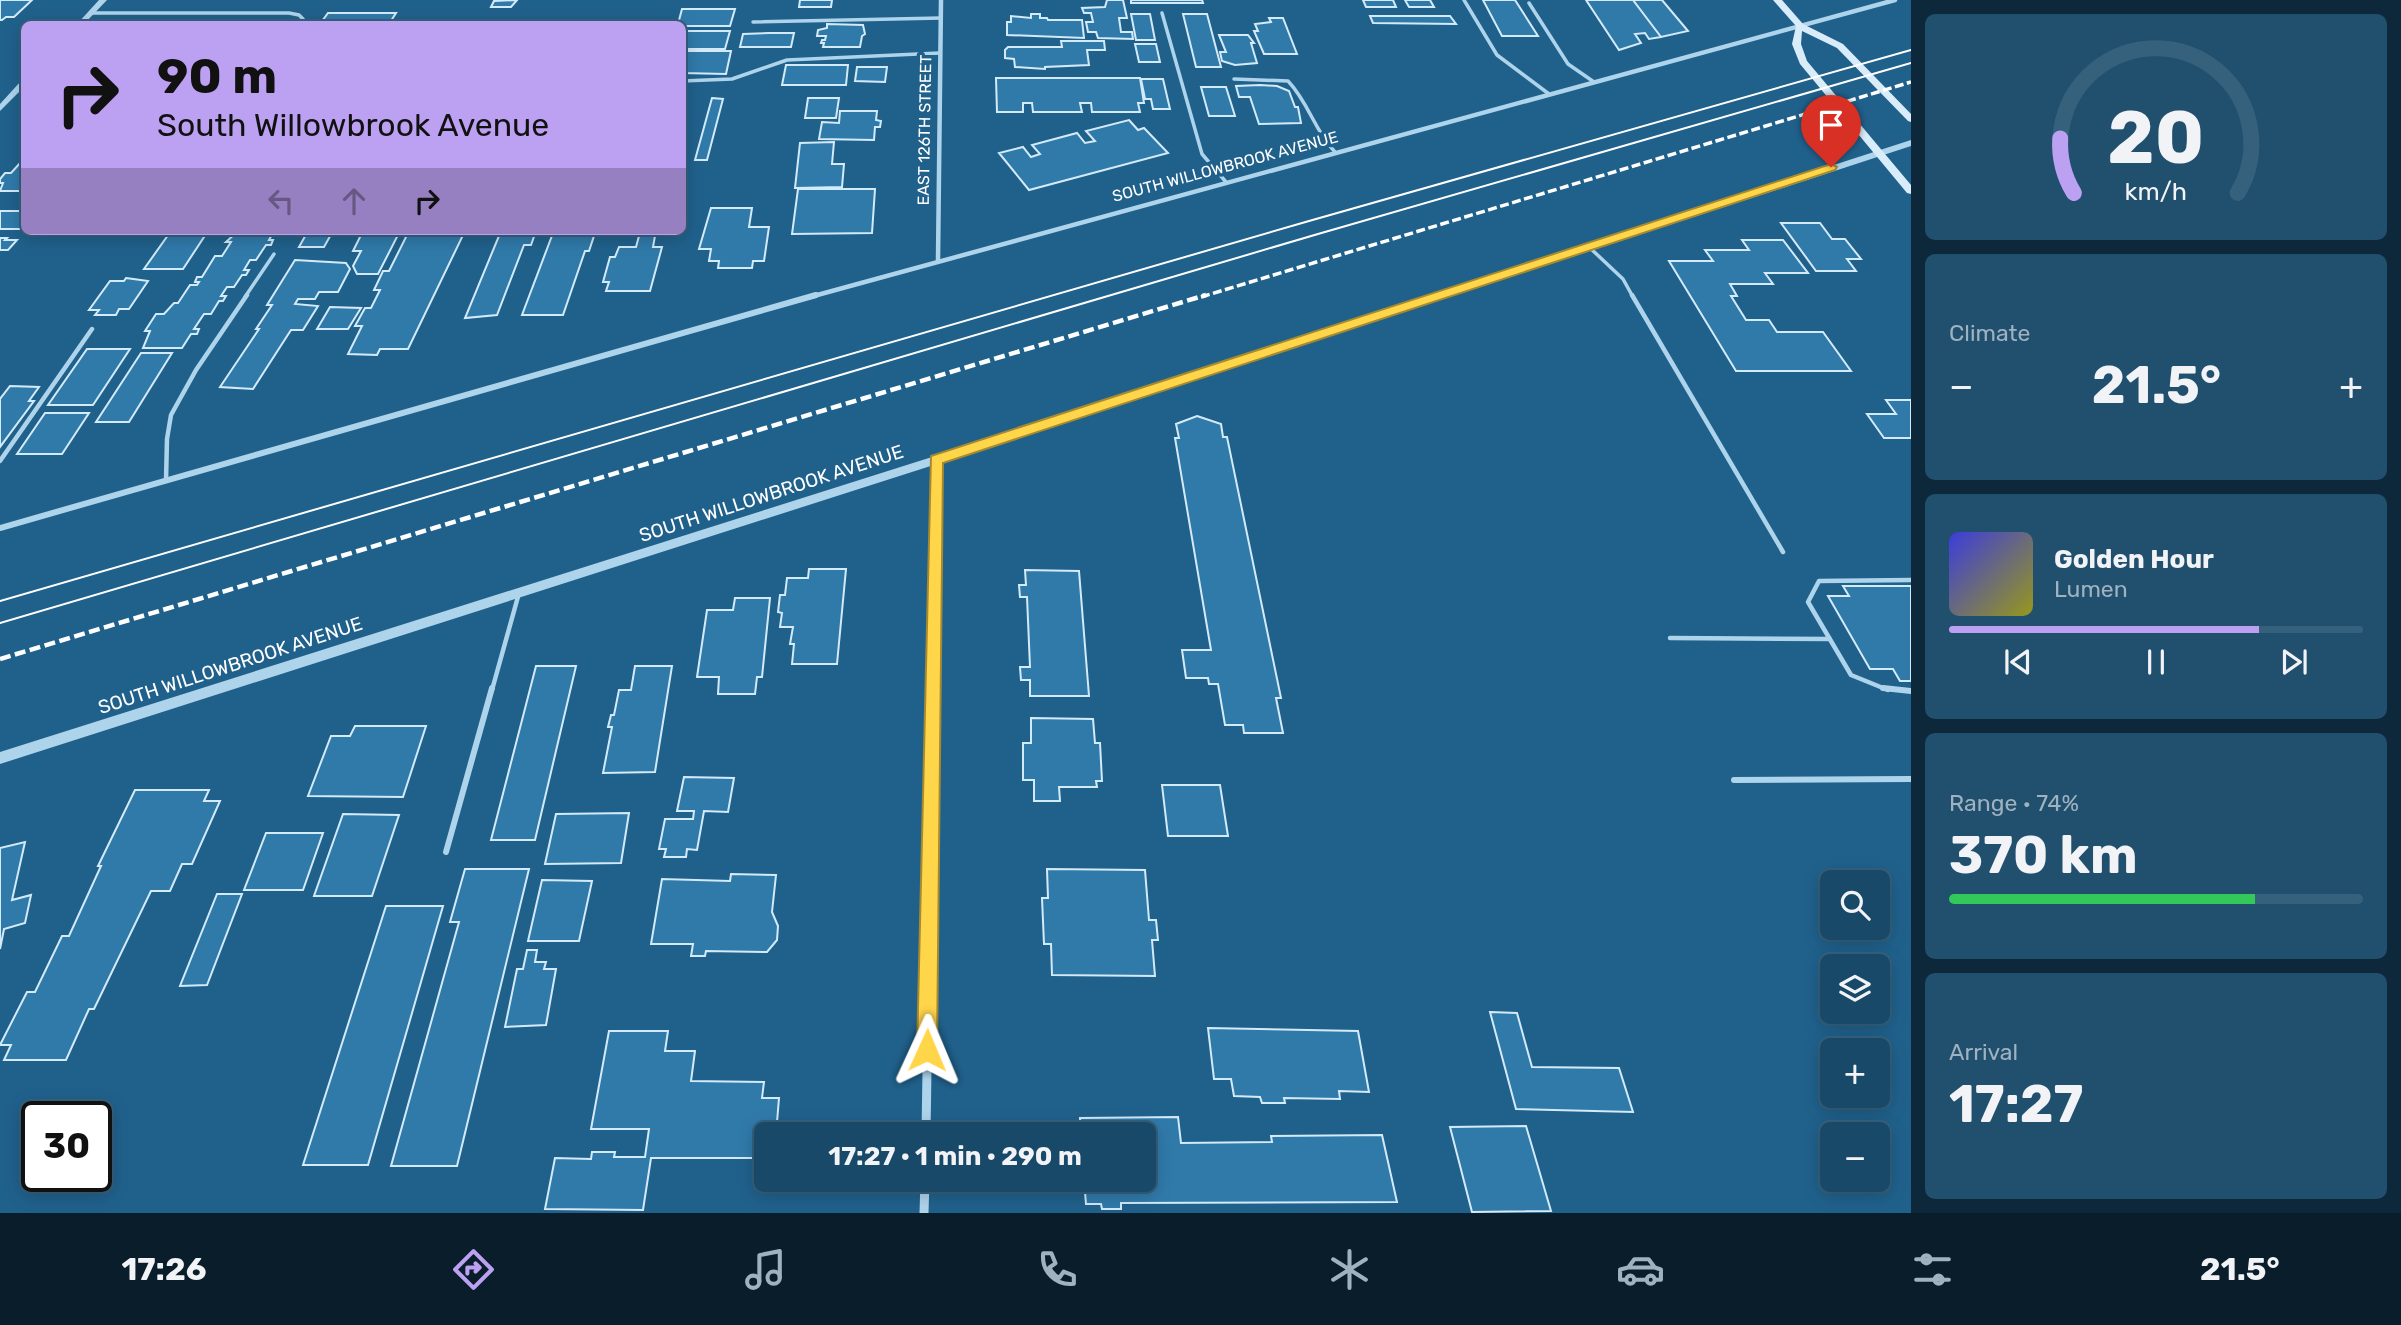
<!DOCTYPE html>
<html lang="en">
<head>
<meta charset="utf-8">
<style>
	:root { --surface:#184969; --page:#21506f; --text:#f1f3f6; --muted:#9fb2c0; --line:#36617d; --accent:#bca0f2 }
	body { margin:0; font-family:Rubik,sans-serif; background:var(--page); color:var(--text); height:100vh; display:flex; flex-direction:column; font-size:26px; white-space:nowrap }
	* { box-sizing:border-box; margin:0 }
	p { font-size:23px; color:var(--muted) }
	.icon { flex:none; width:38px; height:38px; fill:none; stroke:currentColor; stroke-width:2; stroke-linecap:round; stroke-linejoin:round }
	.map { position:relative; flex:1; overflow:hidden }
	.sheet { display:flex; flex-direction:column; gap:14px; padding:14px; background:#0d283a; width:490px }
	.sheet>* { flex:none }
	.banner { position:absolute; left:21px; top:21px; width:665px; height:214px; border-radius:10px; box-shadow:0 4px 18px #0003,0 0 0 2px var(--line); background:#bca0f2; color:#111; overflow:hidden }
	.controls { position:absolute; left:1820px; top:870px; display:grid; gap:14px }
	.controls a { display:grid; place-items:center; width:70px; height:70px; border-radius:10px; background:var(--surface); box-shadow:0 4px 18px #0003,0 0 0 2px var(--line); font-size:35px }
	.speed { position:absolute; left:21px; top:1101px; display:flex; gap:14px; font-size:35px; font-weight:700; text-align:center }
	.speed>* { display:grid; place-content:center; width:91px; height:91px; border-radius:50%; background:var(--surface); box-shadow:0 4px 18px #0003,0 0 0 2px var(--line); line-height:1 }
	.speed .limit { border:4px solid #111; border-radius:10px; background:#fff; color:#111 }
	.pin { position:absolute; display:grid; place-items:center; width:60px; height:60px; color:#fff; margin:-72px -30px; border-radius:50% 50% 50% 0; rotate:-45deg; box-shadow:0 0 7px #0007 }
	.pin .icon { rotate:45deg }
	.me { position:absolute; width:77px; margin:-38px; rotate:1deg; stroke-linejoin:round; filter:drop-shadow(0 0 5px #0008) }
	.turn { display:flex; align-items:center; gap:24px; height:147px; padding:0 21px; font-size:32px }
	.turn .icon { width:91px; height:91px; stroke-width:2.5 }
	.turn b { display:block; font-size:49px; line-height:60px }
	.lanes { display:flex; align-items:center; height:66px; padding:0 21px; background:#0003; justify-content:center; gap:35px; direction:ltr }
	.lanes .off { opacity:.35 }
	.big { font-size:52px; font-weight:700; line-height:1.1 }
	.sheet .card { flex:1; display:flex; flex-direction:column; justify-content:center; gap:10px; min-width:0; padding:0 24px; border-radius:10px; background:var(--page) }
	.sheet .dial { align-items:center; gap:0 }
	.dial svg { height:182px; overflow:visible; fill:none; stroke:var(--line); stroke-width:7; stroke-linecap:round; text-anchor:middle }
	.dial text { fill:var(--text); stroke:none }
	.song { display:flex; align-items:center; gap:21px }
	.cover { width:84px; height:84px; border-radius:10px; background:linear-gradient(135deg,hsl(240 70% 55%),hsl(60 70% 35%)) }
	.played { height:7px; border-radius:4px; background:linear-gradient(90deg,var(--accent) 75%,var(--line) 75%) }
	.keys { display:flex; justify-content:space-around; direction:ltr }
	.heat { display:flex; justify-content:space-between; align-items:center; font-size:38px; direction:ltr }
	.charge { height:10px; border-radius:5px; background:linear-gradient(90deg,#34c759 74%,var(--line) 0) }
	.trip { position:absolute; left:754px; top:1122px; width:402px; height:70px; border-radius:10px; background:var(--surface); box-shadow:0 4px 18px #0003,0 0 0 2px var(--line); font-weight:700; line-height:70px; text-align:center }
	.tabs { display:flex; height:112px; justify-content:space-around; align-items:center; background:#0a1d2a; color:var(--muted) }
	.tabs .icon { width:49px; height:49px }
	.tabs .on { color:var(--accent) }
	.tabs b { font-size:32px; color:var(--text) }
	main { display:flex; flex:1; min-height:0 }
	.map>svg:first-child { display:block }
</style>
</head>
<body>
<main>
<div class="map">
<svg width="1911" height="1213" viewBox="0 0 1911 1213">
	<rect width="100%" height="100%" fill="#20618c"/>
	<path fill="#307aaa" stroke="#d3eaf9" stroke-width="2" d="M0 0H32L14 17H6L2 20H0Z
		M517 0 511 7H491L494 1Z
		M800 0H832L831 7H799Z
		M1107 0H1123L1127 18H1119L1121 32H1132L1133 39 1098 38 1096 32H1088L1086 22H1093L1091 13H1084L1082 8 1105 7Z
		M1131 0H1202L1203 3H1131Z
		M1363 0H1393L1396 7H1366Z
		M1405 0H1430L1434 7H1409Z
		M1483 0H1515L1538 36H1502Z
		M1586 0H1633L1661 37 1649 39 1645 33 1635 34 1641 43 1619 50Z
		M1633 0H1662L1688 31 1661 37Z
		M682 9H735L730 26H682L678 24Z
		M328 13H396L389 24H320Z
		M1031 14H1040V18H1047L1048 20H1082L1084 38 1007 35V22H1011V16L1031 18Z
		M1131 14H1150L1155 40H1136Z
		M1183 14H1207L1221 67H1196Z
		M1370 16H1450L1456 24 1373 23Z
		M1269 18H1283L1297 54H1264L1254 31H1258L1255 24 1271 22Z
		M827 24 863 25 865 34 862 36 860 47H823L824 43H821L822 40H825L826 36H817L818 30 827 28Z
		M682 31H730L725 49H682Z
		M769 33H794L791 47H740L743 34Z
		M1219 35H1248L1254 43H1251L1257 63 1235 65 1222 61 1220 52H1226Z
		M1061 41H1104L1105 50H1087L1089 65 1045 67V69L1015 67 1014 59 1005 58V50L1008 47H1062Z
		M1135 44H1156L1160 62H1139Z
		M682 51H731L726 74 682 73Z
		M786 65H848L846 85H782Z
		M857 67H887L885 82 855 81Z
		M996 78H1140L1144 103H1138L1140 112H1092L1091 103H1080L1082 112H1033L1032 103H1023V112H997Z
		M1141 79H1163L1170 109H1153L1151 99H1145Z
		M1260 85 1277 86 1289 91 1295 107H1298L1301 123 1259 124 1250 97H1239L1236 86Z
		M1201 87H1226L1235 116H1209Z
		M712 98 723 99 707 160H695Z
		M808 98H839L836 118H805Z
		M840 111H877L876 120 881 121 880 127H875L874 140 819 139 822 122 839 123Z
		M1129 120 1138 130 1144 128 1168 153 1029 190 999 153 1023 147 1031 157 1040 154 1032 145 1077 133 1085 143 1095 141 1086 131Z
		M834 142 832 164H844L842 187 795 188 800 143Z
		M21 162H24V191H0L3 183H0V179L5 173H11Z
		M798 189H875L872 233 792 234Z
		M711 208H752L749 227H769L764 261H753L752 268H718L719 261H709L711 249H699Z
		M0 211H24V229H0Z
		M1781 223H1820L1832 239H1845L1861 259H1847L1856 271H1816Z
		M171 231H208L183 269H144Z
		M238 231H274L269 240H273L271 245H266L256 260H250L244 270H249L246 275H242L234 287H227L221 296H226L223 301H219L211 314H204L194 329H199L197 334H191L182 348H143L150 331H145L156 314H164L174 303H178L190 285H197L199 282H195L197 277H202L215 256H222L231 242H226Z
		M308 231H333L324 247H299Z
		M363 231H400L378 274H357L353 266 361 251H353Z
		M409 231H465L408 349H380L377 355 348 354 362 326H355L365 308H371L380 290H374L383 271H389Z
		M501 231H536L531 245H524L497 315 465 318Z
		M553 233 594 236 589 251H585L563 315H522Z
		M639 236H655L653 247H662L650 291H606L609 282H603L610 257H615L619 247H636Z
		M0 238H7L5 240H17L8 250H0Z
		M1742 240H1783L1808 273H1765L1773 284H1730L1737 296H1731L1746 320H1769L1777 332H1823L1851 371H1736L1669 261H1713L1705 250H1749Z
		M295 260 346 263 350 269 338 292H319L315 299H298L295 304 318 306 303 330H291L253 389 220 387 259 329H256L272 305H267Z
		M126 278 148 281 129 309H119L116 315H95L99 310H89L110 281H124Z
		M330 307 361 308 348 329H317Z
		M87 349H130L93 405H48Z
		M141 353H172L129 422H96Z
		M10 386 39 387 29 401H34L0 447V399Z
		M1886 400H1911V438H1884L1867 414H1896Z
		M45 413H89L62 454H17Z
		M1197 416 1221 424 1223 437H1227L1281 698H1276L1283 733H1244L1243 725H1225L1218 684H1209L1208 678H1186L1182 650H1211L1175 438H1179L1176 424Z
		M809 569H846L837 664H792L794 644H790L793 627H780L782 613 778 612 780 595H785L787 578H808Z
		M1025 570 1079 571 1089 696H1030V680H1021L1020 667H1030L1027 597H1020L1019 585H1026Z
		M1843 586H1911V681H1900L1893 669H1870L1828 596H1849Z
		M735 598H770L762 677H757L755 694H718L719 677H697L707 610H733Z
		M536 666H576L535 840H491Z
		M635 666H672L655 772 603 773 612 727H608L611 715H614L619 690H631Z
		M1031 718 1093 719 1095 743H1100L1102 781H1096L1097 787H1059L1060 801H1034V780H1023V743H1031Z
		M355 726H426L403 797 308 796 331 736H350Z
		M684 777 734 778 728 812 704 811 697 850 687 849 686 857H664L666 849H659L665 819H693L694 811H677Z
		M1162 785H1220L1228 836H1168Z
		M135 790H209L204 801H220L192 864H182L170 891H151L94 1009H89L66 1060H4L11 1045H0L27 992H35L62 936H69L101 866H98Z
		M629 813 621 863 545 864 556 814Z
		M343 814 399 815 372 896H314Z
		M266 833H323L303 890H244Z
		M25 842 12 900 31 895 25 923 4 929 0 949V848Z
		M465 869H529L457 1166H391L459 922H450Z
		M1047 869 1145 870 1149 920H1156L1158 940H1152L1155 976 1052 975 1051 944H1044L1042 898H1048Z
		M731 874 776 875 772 912 778 926 777 940 767 952 706 951 705 956H691L693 944H651L662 879 730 881Z
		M542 880 592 881 579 941H528Z
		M217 894H242L207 985 180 986Z
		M386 906H443L368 1165H303Z
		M527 950H537L535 962H546L544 969H556L546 1025 505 1027 517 969H523Z
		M1490 1012 1517 1013 1532 1067 1619 1068 1633 1112 1516 1109Z
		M1208 1028 1358 1031 1369 1092 1339 1091 1340 1099 1284 1098 1285 1103H1262L1260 1097 1234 1096 1231 1079H1214Z
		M609 1031H668L665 1051H695L691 1081 764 1082 762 1098H779L776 1134H766V1141H758L756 1158H651L643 1210 545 1209 555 1158 591 1159 592 1152H615L614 1157H645L649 1129H591Z
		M1178 1117 1181 1143 1272 1142 1271 1136 1382 1135 1397 1202 1121 1203V1209H1102L1101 1204H1086L1084 1180H1144V1134H1081L1080 1118Z
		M1526 1126 1551 1211 1472 1212 1450 1127Z"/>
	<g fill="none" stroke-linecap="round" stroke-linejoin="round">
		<path stroke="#aed4ec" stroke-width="3.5" d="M1464 0 1497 55 1549 94
			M1529 3 1568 64 1594 82
			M91 13H289L299 15 303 19 300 24
			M1162 13 1202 154 1226 182
			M753 22 941 18
			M1234 79 1288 81C1309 103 1314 130 1335 152
			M682 81 732 79 787 60 940 53
			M1589 247 1623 279 1633 297
			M245 297 274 254"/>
		<path stroke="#aed4ec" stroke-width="4.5" d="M1632 295 1783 552
			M0 461 92 329
			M166 481 167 439 171 415 196 370 247 295
			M1670 638 1830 639
			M492 690 519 593
			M1888 690 1851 675 1808 602 1819 581 1911 580"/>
		<path stroke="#aed4ec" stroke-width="6" d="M1883 688 1911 691
			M1734 780 1911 779
			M446 852 492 688"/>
		<path stroke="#aed4ec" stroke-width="4.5" d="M938 260 941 0
			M810 297 1895 0"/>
		<path stroke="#aed4ec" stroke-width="6" d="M0 528 816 295
			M933 690 936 460"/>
		<path stroke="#aed4ec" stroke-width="9" d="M926 1134 933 688
			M924 1213 925 1180"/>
		<path fill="#aed4ec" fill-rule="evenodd" d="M99 0H107L84 24H77Z
			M21 81H24V87L0 111V104Z
			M1911 140V146L940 463 0 764V752L932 457Z"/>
		<path fill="#d9ecf9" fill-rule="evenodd" d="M1773 0H1782L1803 24 1843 44 1911 114V122L1908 121 1837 48 1802 31 1801 44 1807 61 1911 185V194L1907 193 1800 64 1792 44 1796 26Z"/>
		<path stroke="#fff" stroke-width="2" d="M0 601 1309 221 1911 50
			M0 623 1318 234 1911 63"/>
		<path stroke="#fff" stroke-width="3.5" stroke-dasharray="9 3.5" stroke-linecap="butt" d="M1201 297 1911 82"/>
		<path stroke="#fff" stroke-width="4.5" stroke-dasharray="11 4.5" stroke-linecap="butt" d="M0 659 1206 295"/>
	</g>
	<path fill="#ffd54a" stroke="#a68a30" stroke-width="2" d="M1831 164 1837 167 1835 170 943 463 937 1050 934 1057 927 1060 920 1057 917 1050 931 456Z"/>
	<g text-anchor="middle" stroke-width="7" stroke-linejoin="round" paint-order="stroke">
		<g font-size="16" fill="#fff" stroke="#20618c">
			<text transform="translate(924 130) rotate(-89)" y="6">EAST 126TH STREET</text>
			<text transform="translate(1225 166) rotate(-15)" y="6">SOUTH WILLOWBROOK AVENUE</text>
		</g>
		<g font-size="19" fill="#fff" stroke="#20618c">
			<text transform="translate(771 493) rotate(-18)" y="7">SOUTH WILLOWBROOK AVENUE</text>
			<text transform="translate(230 665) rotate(-18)" y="7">SOUTH WILLOWBROOK AVENUE</text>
		</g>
	</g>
</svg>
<div class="controls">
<a><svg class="icon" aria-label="search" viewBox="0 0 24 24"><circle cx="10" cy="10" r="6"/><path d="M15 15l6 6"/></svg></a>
<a><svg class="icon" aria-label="layers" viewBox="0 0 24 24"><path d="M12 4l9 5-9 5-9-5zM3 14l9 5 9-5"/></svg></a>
<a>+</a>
<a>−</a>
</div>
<div class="speed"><div class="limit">30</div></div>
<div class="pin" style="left:1831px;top:167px;background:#d93025"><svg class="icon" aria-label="arrive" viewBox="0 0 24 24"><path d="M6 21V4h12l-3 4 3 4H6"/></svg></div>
<svg class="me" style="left:927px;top:1050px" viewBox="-20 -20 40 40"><path d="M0-17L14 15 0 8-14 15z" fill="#ffd54a" stroke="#fff" stroke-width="4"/></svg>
<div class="trip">17:27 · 1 min · 290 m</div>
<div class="banner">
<div class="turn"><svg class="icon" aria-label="right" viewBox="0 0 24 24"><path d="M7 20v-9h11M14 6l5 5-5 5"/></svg><div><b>90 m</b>South Willowbrook Avenue</div></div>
<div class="lanes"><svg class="icon off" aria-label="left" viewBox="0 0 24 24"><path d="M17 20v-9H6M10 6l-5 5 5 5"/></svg><svg class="icon off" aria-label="ahead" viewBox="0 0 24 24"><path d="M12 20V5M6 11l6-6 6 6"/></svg><svg class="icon" aria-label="right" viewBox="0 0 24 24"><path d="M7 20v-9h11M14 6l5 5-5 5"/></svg></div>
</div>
</div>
<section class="sheet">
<div class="card dial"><svg viewBox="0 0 100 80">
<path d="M14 69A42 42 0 1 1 86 69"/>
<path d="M14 69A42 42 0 0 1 8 45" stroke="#bca0f2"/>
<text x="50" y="56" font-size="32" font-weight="700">20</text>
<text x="50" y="72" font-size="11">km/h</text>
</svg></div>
<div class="card"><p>Climate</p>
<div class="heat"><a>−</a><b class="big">21.5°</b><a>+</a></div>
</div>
<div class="card">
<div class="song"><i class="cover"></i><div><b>Golden Hour</b><p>Lumen</p></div></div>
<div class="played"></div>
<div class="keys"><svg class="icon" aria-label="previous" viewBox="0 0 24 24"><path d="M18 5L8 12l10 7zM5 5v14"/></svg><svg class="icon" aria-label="pause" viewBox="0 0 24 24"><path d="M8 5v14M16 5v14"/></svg><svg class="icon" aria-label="next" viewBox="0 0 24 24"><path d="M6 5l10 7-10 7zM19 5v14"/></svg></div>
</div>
<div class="card"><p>Range · 74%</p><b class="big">370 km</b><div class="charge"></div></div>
<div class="card"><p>Arrival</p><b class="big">17:27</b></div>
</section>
</main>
<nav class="tabs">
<b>17:26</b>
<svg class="icon on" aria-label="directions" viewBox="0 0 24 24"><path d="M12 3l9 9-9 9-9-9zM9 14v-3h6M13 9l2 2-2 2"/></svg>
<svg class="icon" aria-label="music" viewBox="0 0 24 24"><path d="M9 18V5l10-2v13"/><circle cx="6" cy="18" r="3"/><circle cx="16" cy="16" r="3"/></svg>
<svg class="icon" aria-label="phone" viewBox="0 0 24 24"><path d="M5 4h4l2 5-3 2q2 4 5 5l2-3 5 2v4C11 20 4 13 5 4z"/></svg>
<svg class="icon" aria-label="climate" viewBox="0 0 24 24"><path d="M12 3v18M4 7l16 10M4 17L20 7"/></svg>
<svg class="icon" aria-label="car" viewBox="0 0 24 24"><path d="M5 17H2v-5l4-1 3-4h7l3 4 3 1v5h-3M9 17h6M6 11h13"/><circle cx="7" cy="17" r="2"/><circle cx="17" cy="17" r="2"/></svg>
<svg class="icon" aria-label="filters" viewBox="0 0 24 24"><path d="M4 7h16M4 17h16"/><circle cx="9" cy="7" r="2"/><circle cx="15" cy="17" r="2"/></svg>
<b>21.5°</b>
</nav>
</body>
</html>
